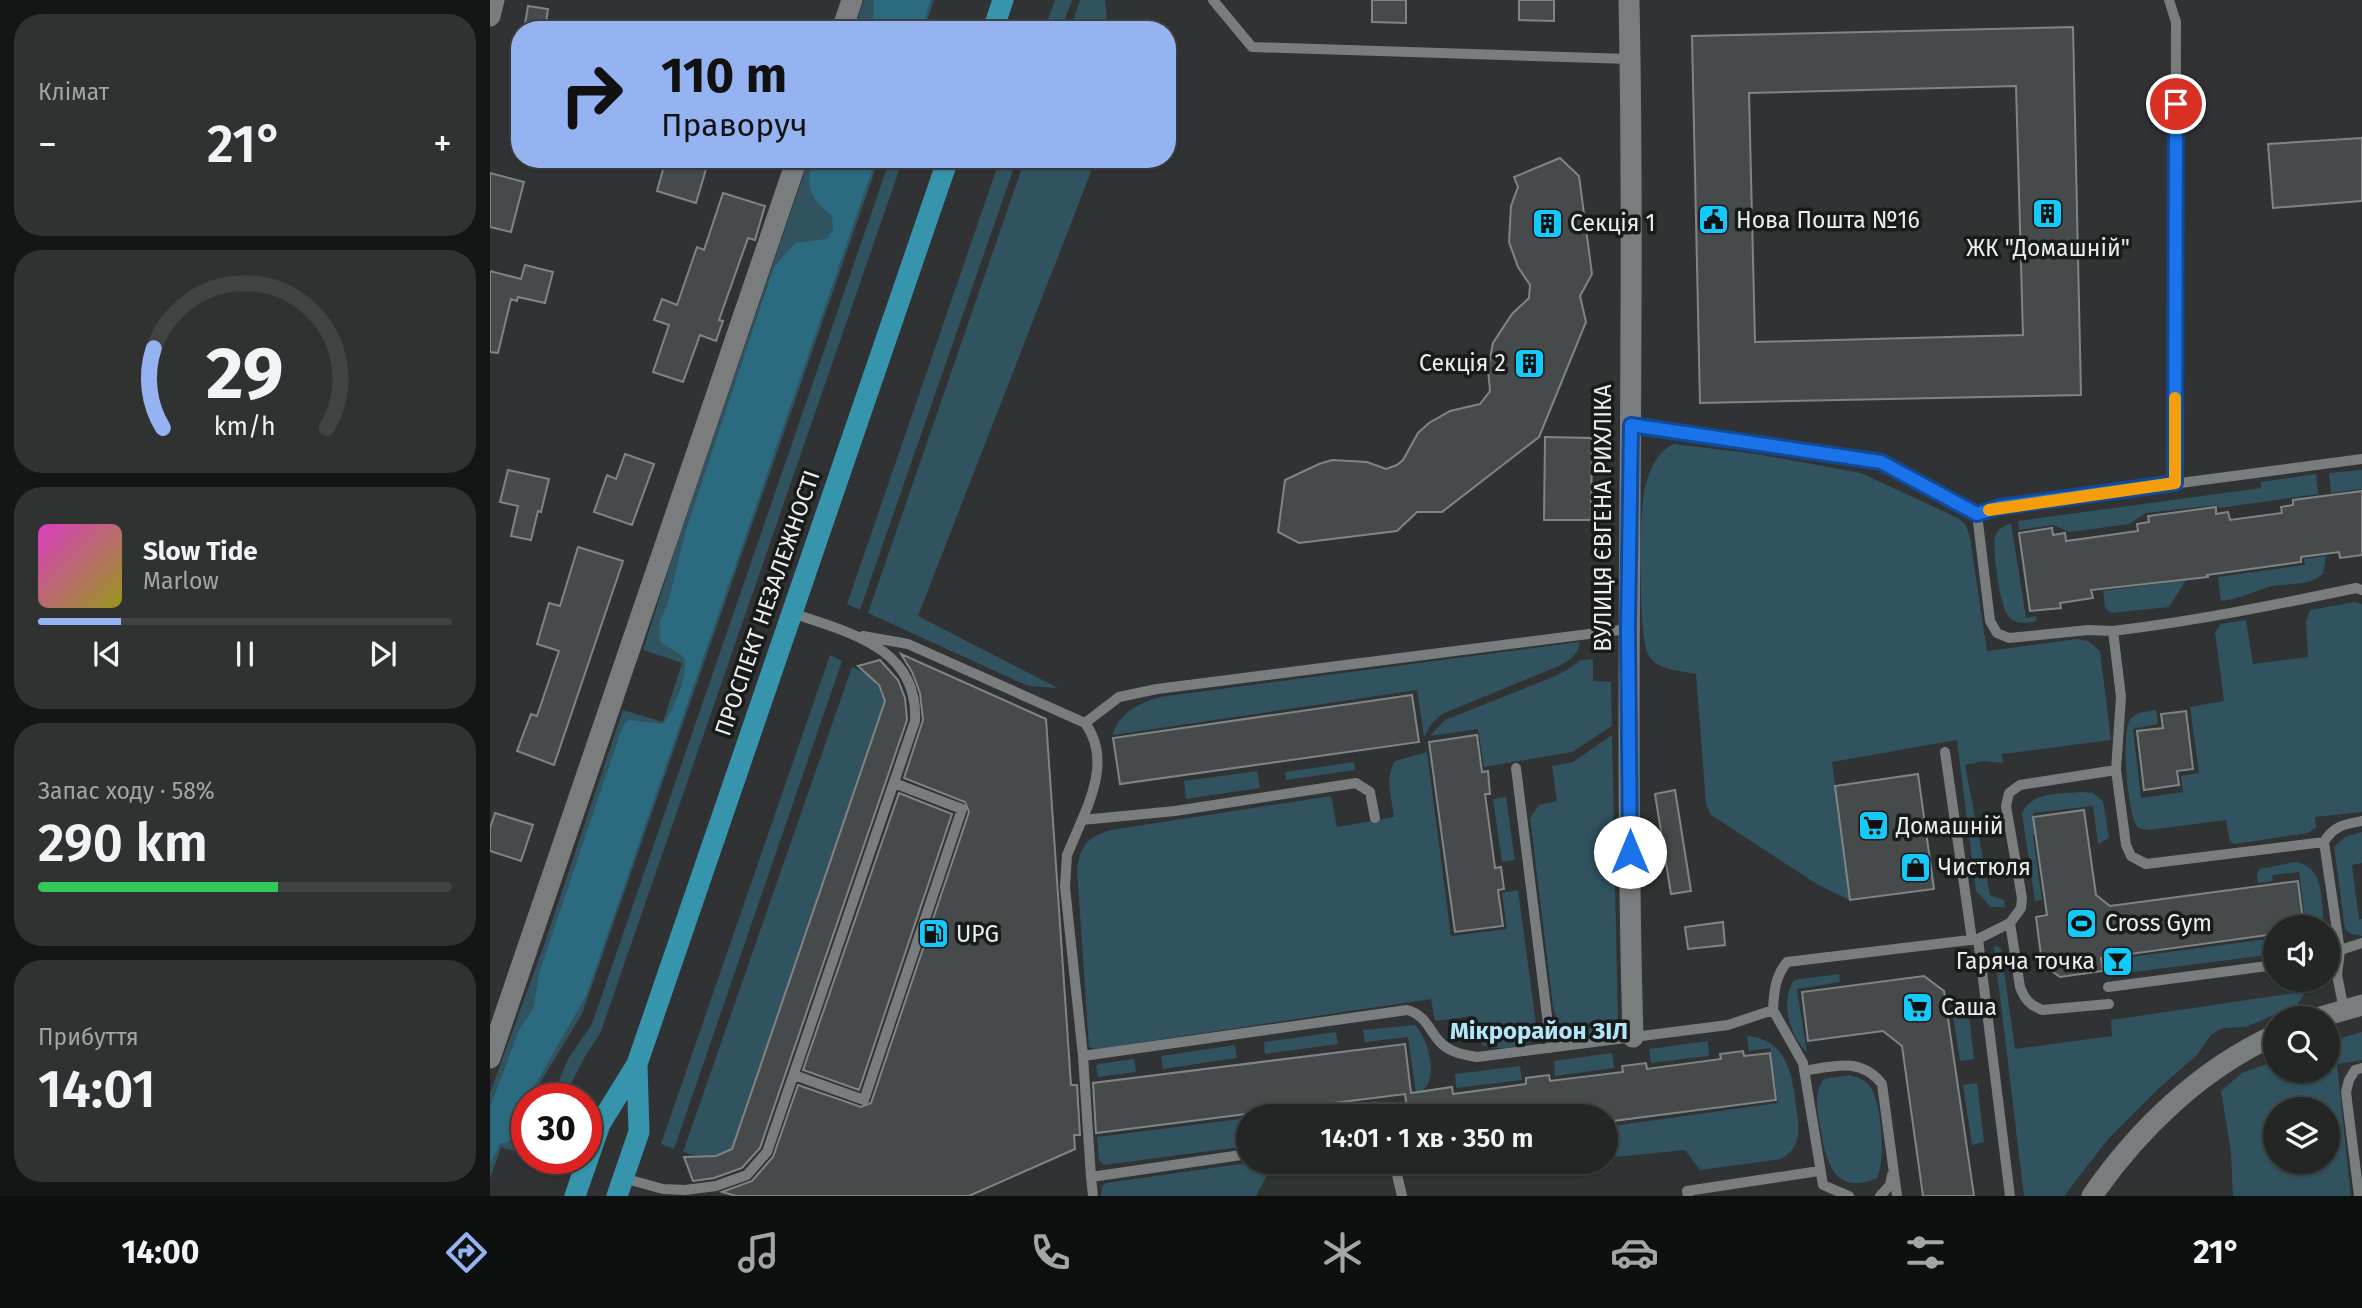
<!DOCTYPE html>
<html lang="uk">
<head>
<meta charset="utf-8">
<style>
	:root { --surface:#242626; --page:#303232; --text:#f1f3f6; --muted:#a3a5a7; --line:#414343; --accent:#95b2f1 }
	body { margin:0; font-family:"Fira Sans",sans-serif; background:var(--page); color:var(--text); height:100vh; display:flex; flex-direction:column; font-size:26px; white-space:nowrap }
	* { box-sizing:border-box; margin:0 }
	p { font-size:23px; color:var(--muted) }
	.icon { flex:none; width:38px; height:38px; fill:none; stroke:currentColor; stroke-width:2; stroke-linecap:round; stroke-linejoin:round }
	.map { position:relative; flex:1; overflow:hidden }
	.drawer { display:flex; flex-direction:column; gap:14px; padding:14px; background:#141515; width:490px }
	.drawer>* { flex:none }
	.guide { position:absolute; left:21px; top:21px; width:665px; height:147px; border-radius:28px; box-shadow:0 2px 5px #0004,0 0 0 2px var(--line); background:#95b2f1; color:#111; overflow:hidden }
	.controls { position:absolute; left:1773px; top:915px; display:grid; gap:14px }
	.controls a { display:grid; place-items:center; width:77px; height:77px; border-radius:50%; background:var(--surface); box-shadow:0 2px 5px #0004,0 0 0 2px var(--line); font-size:35px }
	.speed { position:absolute; left:21px; top:1083px; display:flex; gap:14px; font-size:35px; font-weight:700; text-align:center }
	.speed>* { display:grid; place-content:center; width:91px; height:91px; border-radius:50%; background:var(--surface); box-shadow:0 2px 5px #0004,0 0 0 2px var(--line); line-height:1 }
	.speed .limit { border:10px solid #d22; background:#fff; color:#111 }
	.pin { position:absolute; display:grid; place-items:center; width:60px; height:60px; color:#fff; margin:-30px; border:4px solid #fff; border-radius:50%; box-shadow:0 2px 7px #0007 }
	.me { position:absolute; width:77px; margin:-38px; rotate:0deg; stroke-linejoin:round; filter:drop-shadow(0 0 5px #0008) }
	.turn { display:flex; align-items:center; gap:24px; height:147px; padding:0 35px; font-size:32px }
	.turn .icon { width:91px; height:91px; stroke-width:2.5 }
	.turn b { display:block; font-size:49px; line-height:60px }
	.big { font-size:52px; font-weight:600; line-height:1.1 }
	.drawer .card { flex:1; display:flex; flex-direction:column; justify-content:center; gap:10px; min-width:0; padding:0 24px; border-radius:28px; background:var(--page) }
	.drawer .dial { align-items:center; gap:0 }
	.dial svg { height:182px; overflow:visible; fill:none; stroke:var(--line); stroke-width:7; stroke-linecap:round; text-anchor:middle }
	.dial text { fill:var(--text); stroke:none }
	.song { display:flex; align-items:center; gap:21px }
	.cover { width:84px; height:84px; border-radius:10px; background:linear-gradient(135deg,hsl(310 70% 55%),hsl(60 70% 35%)) }
	.played { height:7px; border-radius:4px; background:linear-gradient(90deg,var(--accent) 20%,var(--line) 20%) }
	.keys { display:flex; justify-content:space-around; direction:ltr }
	.heat { display:flex; justify-content:space-between; align-items:center; font-size:38px; direction:ltr }
	.charge { height:10px; border-radius:5px; background:linear-gradient(90deg,#34c759 58%,var(--line) 0) }
	.trip { position:absolute; left:746px; top:1104px; width:382px; height:70px; border-radius:35px; background:var(--surface); box-shadow:0 2px 5px #0004,0 0 0 2px var(--line); font-weight:600; line-height:70px; text-align:center }
	.tabs { display:flex; height:112px; justify-content:space-around; align-items:center; background:#0e0f0f; color:var(--muted) }
	.tabs .icon { width:49px; height:49px }
	.tabs .active { color:var(--accent) }
	.tabs b { font-size:32px; color:var(--text) }
	main { display:flex; flex:1; min-height:0 }
	.map>svg:first-child { display:block }
</style>
</head>
<body>
<main>
<section class="drawer">
<div class="card"><p>Клімат</p>
<div class="heat"><a>−</a><b class="big">21°</b><a>+</a></div>
</div>
<div class="card dial"><svg viewBox="0 0 100 80">
<path d="M14 69A42 42 0 1 1 86 69"/>
<path d="M14 69A42 42 0 0 1 10 34" stroke="#95b2f1"/>
<text x="50" y="56" font-size="32" font-weight="700">29</text>
<text x="50" y="72" font-size="11">km/h</text>
</svg></div>
<div class="card">
<div class="song"><i class="cover"></i><div><b>Slow Tide</b><p>Marlow</p></div></div>
<div class="played"></div>
<div class="keys"><svg class="icon" aria-label="previous" viewBox="0 0 24 24"><path d="M18 5L8 12l10 7zM5 5v14"/></svg><svg class="icon" aria-label="pause" viewBox="0 0 24 24"><path d="M8 5v14M16 5v14"/></svg><svg class="icon" aria-label="next" viewBox="0 0 24 24"><path d="M6 5l10 7-10 7zM19 5v14"/></svg></div>
</div>
<div class="card"><p>Запас ходу · 58%</p><b class="big">290 km</b><div class="charge"></div></div>
<div class="card"><p>Прибуття</p><b class="big">14:01</b></div>
</section>
<div class="map">
<svg width="1872" height="1196" viewBox="0 0 1872 1196">
	<rect width="100%" height="100%" fill="#303233"/>
	<path fill="#31535f" fill-rule="evenodd" d="M374 0H444L434 30H364Z
		M565 0H582L571 30H554Z
		M590 0H615L617 21 614 30H580Z
		M319 159H389L92 1014 50 1083 45 1099H37V1122L27 1152 11 1147 0 1179V1093L55 942 133 710 173 722 192 663 153 650 187 543Z
		M400 159H413L110 1034 97 1053 73 1099H61L78 1059 102 1024Z
		M510 159H527L370 610 357 604Z
		M535 159H606L428 616 568 688 540 686 529 682 378 613Z
		M1184 444 1267 454 1371 473 1468 518 1476 525 1480 538 1497 651 1587 639 1598 641 1610 651 1621 740 1512 754 1513 763 1494 761 1475 765 1500 895 1514 900 1515 907H1501L1486 891 1467 740 1342 762 1360 900 1330 886 1221 815 1216 804 1206 674C1190 670 1166 671 1158 654 1148 634 1149 510 1155 487 1160 469 1167 451 1184 444Z
		M1872 470V489L1841 493 1839 473Z
		M1826 474 1828 494 1730 508 1726 505 1656 513 1639 524 1580 532 1563 525 1529 530 1528 521 1771 488V482Z
		M1521 523 1536 618 1546 616V621C1538 623 1527 625 1520 618 1510 610 1502 550 1505 537 1507 529 1514 526 1521 523Z
		M1836 556 1833 573C1820 588 1796 582 1779 587 1762 592 1749 599 1731 601L1728 577 1815 565 1814 559Z
		M1696 580 1679 607 1621 613 1615 607 1613 591Z
		M1865 602 1872 604V812L1825 817 1826 827 1818 833 1745 844 1740 842 1736 820 1659 830 1648 828C1637 814 1631 736 1640 719L1648 713 1666 710 1668 724 1643 729 1651 798 1693 792 1691 776 1709 773 1700 707 1734 701 1725 632 1731 624 1756 620 1763 664 1818 657 1816 622 1820 610Z
		M1090 642C1088 655 1080 660 1069 666L952 714 942 723 934 737 927 690 623 735C628 713 650 703 670 697Z
		M340 655 352 661 184 1149 171 1144Z
		M1103 659V681L1121 682 1122 726 1082 752 994 767 988 729 940 736 955 720 1058 679 1077 670 1091 660Z
		M362 667C380 674 388 683 395 701L242 1149C224 1157 211 1158 193 1152Z
		M1122 735 1128 1025 1119 1029V1034L1076 1039 1069 1028 1063 1007 1040 818 1049 805 1067 801 1062 766 1083 762Z
		M937 752 961 936 1017 929 1012 893 1028 890 1047 1031C1045 1035 1044 1039 1041 1041 1032 1049 999 1051 990 1043 983 1036 983 1025 981 1016L945 1021 941 999 606 1049 599 1047 587 869C591 845 597 837 621 830L841 796 847 827 904 817C902 797 894 780 905 761Z
		M864 762 865 770 796 780 795 772Z
		M767 771 770 788 696 799 694 781Z
		M1592 792 1603 793 1613 801 1619 838 1608 844 1603 806 1543 813 1546 834 1543 835 1552 900 1545 901 1532 813C1542 791 1571 794 1592 792Z
		M1016 797 1025 860 1012 862 1003 799Z
		M1872 832V863L1862 865 1869 919H1872V936L1861 934 1855 929 1844 847 1855 837Z
		M1805 862C1836 866 1831 903 1834 927H1816L1809 872 1782 875 1783 881 1768 883 1767 874 1770 869Z
		M1785 938V954L1628 974 1626 959Z
		M1507 946 1511 949 1525 1049 1622 1036 1621 1020 1804 993 1808 992 1815 980H1824L1807 1005 1756 1027 1732 1028 1721 1035 1707 1055 1668 1089 1619 1138 1574 1196H1534L1504 947Z
		M1349 974 1350 982 1307 989 1317 1053C1299 1033 1290 1003 1304 980Z
		M1478 1006 1484 1059 1470 1061 1462 1008Z
		M925 1025C939 1039 952 1087 926 1093L918 1037 875 1042 873 1030Z
		M846 1032 848 1044 775 1054 774 1042Z
		M1872 1032V1060L1847 1064 1861 1196H1743L1741 1152 1731 1091 1752 1073 1785 1061V1071H1838V1042ZM1785 1110H1838V1162H1785Z
		M1257 1036C1296 1039 1302 1073 1306 1105 1309 1127 1313 1146 1291 1159L1210 1170 1195 1150 1115 1158V1127L1288 1103 1280 1048 1259 1051Z
		M1218 1041 1219 1056 1161 1063 1159 1049Z
		M745 1045 747 1058 673 1069 671 1056Z
		M1122 1053 1124 1068 1065 1076 1064 1061Z
		M644 1059 646 1072 608 1077 606 1066 609 1064Z
		M1030 1066 1032 1080 966 1088 965 1074Z
		M1359 1075C1366 1077 1374 1079 1379 1085 1392 1101 1396 1161 1387 1178 1346 1196 1336 1164 1331 1131 1328 1113 1322 1094 1334 1079Z
		M1487 1083 1494 1142 1482 1145 1473 1085Z
		M886 1101 888 1116H769Z
		M758 1118V1146L614 1165 609 1160 607 1137Z
		M764 1162H784L766 1196H611L612 1186 616 1183Z
		M912 1162H1066L921 1175 914 1171Z"/>
	<path fill="#2c6a7f" d="M384 0H441L431 30H383Z
		M324 159H386L96 996 45 1085 40 1099H37C37 1117 31 1143 10 1143L0 1165V1107L29 1030 43 1009 50 970 130 734 135 723 139 720 173 724C181 715 202 668 193 657 187 650 176 648 170 641V621L178 603 195 533 284 267 305 243 336 239 343 230 342 216C320 199 314 186 324 159Z"/>
	<path fill="#474a4b" stroke="#818485" stroke-width="2" fill-rule="evenodd" d="M882 0H916V23L882 22Z
		M1029 0H1064V21L1029 20Z
		M38 6 58 9 55 30H34Z
		M1583 27 1591 395 1210 403 1202 36ZM1526 86 1533 335 1265 342 1259 93Z
		M1872 138V201L1783 208 1778 144Z
		M1070 158 1089 176 1102 274 1090 296 1096 322 1049 437 952 512H927L907 531 809 543 788 532 795 480 829 464 842 460 877 462 896 469 907 465 913 460 928 433 939 423 960 411 990 404 1000 391 998 369 1003 343 1022 314 1039 298 1040 285 1028 267 1019 242 1021 206 1028 187 1024 177Z
		M176 159H219L206 203 167 191Z
		M0 173 34 182 21 232 0 227Z
		M233 193 275 206 265 240 258 238 229 320 233 321 226 341 210 335 193 382 163 372 179 325 164 320 172 299 187 305 207 247 214 250Z
		M35 265 63 272 55 303 28 297 27 301 21 299 8 353 0 352V271L31 279Z
		M1055 437 1102 438 1101 520H1054Z
		M135 454 164 464 142 525 104 512 117 475 126 479Z
		M18 470 59 479 51 512 48 511 41 540 21 536 28 506 10 502Z
		M1872 491V555L1850 558 1849 552 1811 557V562L1717 575 1718 577 1601 590 1603 598 1570 603 1571 608 1540 611 1529 533 1562 528 1563 535 1575 533 1576 541 1648 531 1647 524 1659 522 1658 516 1726 507V514L1738 512 1740 520 1792 513 1791 507 1803 505V500Z
		M88 547 133 561 64 765 27 751 41 714 47 716 69 651 47 644 59 603 70 606Z
		M411 654 556 719 581 1085H587L590 1135H584L585 1149 479 1196H246L232 1192 262 1181 283 1157 308 1085 371 1107 381 1103 479 812 475 802 414 778 433 720 430 693 422 672Z
		M390 660 408 680 415 698 417 720 270 1148 252 1168 224 1178 203 1181 194 1157 226 1156 242 1149 395 701 389 685 368 666Z
		M922 695 929 742 630 784 623 738Z
		M1696 711 1703 769 1687 771 1689 785 1654 790 1647 731 1673 728 1671 714Z
		M987 735 992 772 998 771 1000 794H995L1005 868 1011 867 1014 889 1008 890 1013 926 965 932 939 742Z
		M1428 774 1444 889 1360 900 1345 786Z
		M1185 790 1201 891 1181 894 1165 794Z
		M409 793 462 814 369 1090 313 1070Z
		M1594 810 1606 895 1620 906 1808 881 1814 928H1785V934L1611 958 1613 971 1570 977 1552 964 1546 917 1557 915 1543 817Z
		M5 813 43 825 31 861 0 851V828Z
		M1233 922 1235 945 1198 949 1195 927Z
		M1434 976 1454 991 1484 1196H1433L1412 1046 1393 1031 1318 1041 1312 992Z
		M915 1044 921 1093 962 1087 963 1094 1036 1084V1078L1059 1075 1060 1081 1133 1072 1132 1066 1156 1063 1157 1069 1231 1059 1230 1054 1253 1051 1254 1056 1280 1053 1286 1100 1115 1122V1116H918L915 1094 606 1133 603 1083Z"/>
	<g fill="none" stroke-linecap="round" stroke-linejoin="round">
		<path stroke="#7a7d7e" stroke-width="10" d="M723 0 762 47 1140 59
			M1679 0 1686 22 1685 483
			M1141 425 1391 462 1487 514 1509 507 1872 459
			M1487 514 1500 621 1507 633 1519 638 1598 630 1623 631 1631 697 1626 770 1530 785 1519 793 1516 806 1532 898 1531 908 1520 923 1530 987C1535 1000 1540 1005 1552 1010L1619 1004
			M1623 631C1705 621 1785 605 1866 588L1872 590
			M373 636 418 644 595 723C617 753 606 788 592 820
			M595 723 629 697 667 689 1138 629
			M1455 752 1482 940
			M1026 768 1061 1048
			M1626 770 1636 845 1641 856 1656 864 1834 842C1843 826 1855 824 1872 821
			M1834 842 1850 951 1847 975 1854 1010
			M1488 939 1520 923
			M1838 954 1872 943
			M1618 987 1785 965
			M1283 1010 1313 1063 1333 1185 1359 1196
			M593 1056 575 887 577 855 592 820 685 811 866 783 880 792 885 818
			M1314 1071C1344 1066 1371 1057 1392 1084L1407 1196
			M304 1075 374 1100 472 809 404 783
			M904 1162 912 1196
			M601 1177 593 1056 917 1010C936 1015 938 1029 950 1042 959 1052 974 1055 987 1057L1238 1025 1283 1010C1284 991 1285 977 1297 962L1488 939 1520 1196
			M133 1178 173 1189 195 1190 226 1186 257 1175 277 1152 425 721C429 647 357 632 302 613
			M603 1196 601 1177 758 1154
			M1198 1196 1197 1191 1329 1171
			M1390 1196 1400 1185 1402 1175
			M1869 1196 1856 1092 1859 1080 1865 1070 1872 1068"/>
		<path stroke="#7a7d7e" stroke-width="21" d="M1139 0C1146 346 1133 692 1143 1037
			M0 16 4 0
			M352 30 362 0
			M0 1058 307 159"/>
		<path stroke="#7a7d7e" stroke-width="21" d="M1827 1018 1872 1005
			M1602 1196C1648 1129 1711 1069 1785 1035"/>
		<path stroke="#3794ad" stroke-width="21" d="M503 30 513 0
			M85 1196 110 1124 147 1064 458 159
			M127 1196 149 1132 147 1065"/>
	</g>
	<g fill="none" stroke-linecap="round" stroke-linejoin="round">
		<defs>
			<path id="route" d="M1140 852 1138 629 1141 425 1391 462 1487 514 1509 507 1685 483 1686 104"/>
		</defs>
		<use href="#route" stroke="#114b97" stroke-width="18"/>
		<use href="#route" stroke="#1a73e8" stroke-width="12"/>
		<path stroke="#f59e0b" stroke-width="12" d="M1499 510 1685 483V398"/>
	</g>
	<defs>
		<symbol id="building-square" viewBox="-11 -11 22 22"><rect x="-9" y="-9" width="18" height="18" rx="4" fill="#13cafb" stroke="#191a1a"/><path d="M-4-6H4V6H1V3H-1V6H-4ZM-2.5-4.3h1.7v1.8h-1.7ZM.8-4.3h1.7v1.8H.8ZM-2.5-1h1.7V.8h-1.7ZM.8-1h1.7V.8H.8Z" fill="#111"/></symbol>
		<symbol id="civic-square" viewBox="-11 -11 22 22"><rect x="-9" y="-9" width="18" height="18" rx="4" fill="#13cafb" stroke="#191a1a"/><path d="M-.6-6.5H3V-4.5H.6V-3L4-1V1h2V6H-6V1h2V-1L-.6-3ZM-1.2 2.5V6h2.4V2.5Z" fill="#111"/></symbol>
		<symbol id="supermarket-square" viewBox="-11 -11 22 22"><rect x="-9" y="-9" width="18" height="18" rx="4" fill="#13cafb" stroke="#191a1a"/><path d="M-6-5.5h2.5l.6 2H6L4.5 2H-2.5L-4.4-4H-6ZM-1.5 3.2a1.3 1.3 0 1 0 .1 0ZM3 3.2a1.3 1.3 0 1 0 .1 0Z" fill="#111"/></symbol>
		<symbol id="shop-square" viewBox="-11 -11 22 22"><rect x="-9" y="-9" width="18" height="18" rx="4" fill="#13cafb" stroke="#191a1a"/><path d="M-5-2.5h2.3a2.7 3.5 0 0 1 5.4 0H5L5.5 6h-11ZM-1.5-2.5h3a1.5 2.3 0 0 0-3 0Z" fill="#111"/></symbol>
		<symbol id="stadium-square" viewBox="-11 -11 22 22"><rect x="-9" y="-9" width="18" height="18" rx="4" fill="#13cafb" stroke="#191a1a"/><path d="M0-5a6.5 5 0 1 0 0 10a6.5 5 0 1 0 0-10ZM-3.5-1.8h7v3.6h-7Z" fill="#111"/></symbol>
		<symbol id="fuel-square" viewBox="-11 -11 22 22"><rect x="-9" y="-9" width="18" height="18" rx="4" fill="#13cafb" stroke="#191a1a"/><path d="M-5.5-6h7V0h2V4h1.3V-2.5L3-4.5l.8-.8L6-3V5H2.5V1h-1V6h-7ZM-4.2-4.7v3.2H.2V-4.7Z" fill="#111"/></symbol>
		<symbol id="bar-square" viewBox="-11 -11 22 22"><rect x="-9" y="-9" width="18" height="18" rx="4" fill="#13cafb" stroke="#191a1a"/><path d="M-6-5H6L.8 .8V4.5H3.5V6h-7V4.5H-.8V.8Z" fill="#111"/></symbol>
	</defs>
	<g fill-rule="evenodd">
		<use href="#building-square" x="1540" y="196" width="35" height="35"/>
		<use href="#civic-square" x="1206" y="202" width="35" height="35"/>
		<use href="#building-square" x="1040" y="206" width="35" height="35"/>
		<use href="#building-square" x="1022" y="346" width="35" height="35"/>
		<use href="#supermarket-square" x="1366" y="808" width="35" height="35"/>
		<use href="#shop-square" x="1408" y="850" width="35" height="35"/>
		<use href="#stadium-square" x="1574" y="906" width="35" height="35"/>
		<use href="#fuel-square" x="426" y="916" width="35" height="35"/>
		<use href="#bar-square" x="1610" y="944" width="35" height="35"/>
		<use href="#supermarket-square" x="1410" y="990" width="35" height="35"/>
	</g>
	<g text-anchor="middle" stroke-width="7" stroke-linejoin="round" paint-order="stroke">
		<g font-size="23" fill="#ebedee" stroke="#191a1a" text-anchor="start">
			<text x="1246" y="228">Нова Пошта №16</text>
			<text x="1080" y="231">Секція 1</text>
			<text x="1558" y="256" text-anchor="middle">ЖК "Домашній"</text>
			<text x="1016" y="371" text-anchor="end">Секція 2</text>
			<text x="1406" y="834">Домашній</text>
			<text x="1448" y="875">Чистюля</text>
			<text x="1615" y="931">Cross Gym</text>
			<text x="466" y="942">UPG</text>
			<text x="1605" y="969" text-anchor="end">Гаряча точка</text>
			<text x="1451" y="1015">Саша</text>
		</g>
		<g font-size="23" fill="#ebedee" stroke="#191a1a">
			<text transform="translate(1113 518) rotate(-90)" y="8">ВУЛИЦЯ ЄВГЕНА РИХЛІКА</text>
			<text transform="translate(277 603) rotate(-71)" y="8">ПРОСПЕКТ НЕЗАЛЕЖНОСТІ</text>
		</g>
		<g font-size="24" font-weight="bold" fill="#b1e5f9" stroke="#191a1a">
			<text x="1049" y="1039">Мікрорайон ЗІЛ</text>
		</g>
	</g>
</svg>
<div class="controls">
<a><svg class="icon" aria-label="sound" viewBox="0 0 24 24"><path d="M4 9h4l5-4v14l-5-4H4zM17 9q2 3 0 6"/></svg></a>
<a><svg class="icon" aria-label="search" viewBox="0 0 24 24"><circle cx="10" cy="10" r="6"/><path d="M15 15l6 6"/></svg></a>
<a><svg class="icon" aria-label="layers" viewBox="0 0 24 24"><path d="M12 4l9 5-9 5-9-5zM3 14l9 5 9-5"/></svg></a>
</div>
<div class="speed"><div class="limit">30</div></div>
<div class="pin" style="left:1686px;top:104px;background:#d93025"><svg class="icon" aria-label="arrive" viewBox="0 0 24 24"><path d="M6 21V4h12l-3 4 3 4H6"/></svg></div>
<svg class="me" style="left:1140px;top:852px" viewBox="-20 -20 40 40"><circle r="19" fill="#fff"/><path d="M0-13L10 11 0 6-10 11z" fill="#1a73e8"/></svg>
<div class="trip">14:01 · 1 хв · 350 m</div>
<div class="guide">
<div class="turn"><svg class="icon" aria-label="right" viewBox="0 0 24 24"><path d="M7 20v-9h11M14 6l5 5-5 5"/></svg><div><b>110 m</b>Праворуч</div></div>
</div>
</div>
</main>
<nav class="tabs">
<b>14:00</b>
<svg class="icon active" aria-label="directions" viewBox="0 0 24 24"><path d="M12 3l9 9-9 9-9-9zM9 14v-3h6M13 9l2 2-2 2"/></svg>
<svg class="icon" aria-label="music" viewBox="0 0 24 24"><path d="M9 18V5l10-2v13"/><circle cx="6" cy="18" r="3"/><circle cx="16" cy="16" r="3"/></svg>
<svg class="icon" aria-label="phone" viewBox="0 0 24 24"><path d="M5 4h4l2 5-3 2q2 4 5 5l2-3 5 2v4C11 20 4 13 5 4z"/></svg>
<svg class="icon" aria-label="climate" viewBox="0 0 24 24"><path d="M12 3v18M4 7l16 10M4 17L20 7"/></svg>
<svg class="icon" aria-label="car" viewBox="0 0 24 24"><path d="M5 17H2v-5l4-1 3-4h7l3 4 3 1v5h-3M9 17h6M6 11h13"/><circle cx="7" cy="17" r="2"/><circle cx="17" cy="17" r="2"/></svg>
<svg class="icon" aria-label="filters" viewBox="0 0 24 24"><path d="M4 7h16M4 17h16"/><circle cx="9" cy="7" r="2"/><circle cx="15" cy="17" r="2"/></svg>
<b>21°</b>
</nav>
</body>
</html>
